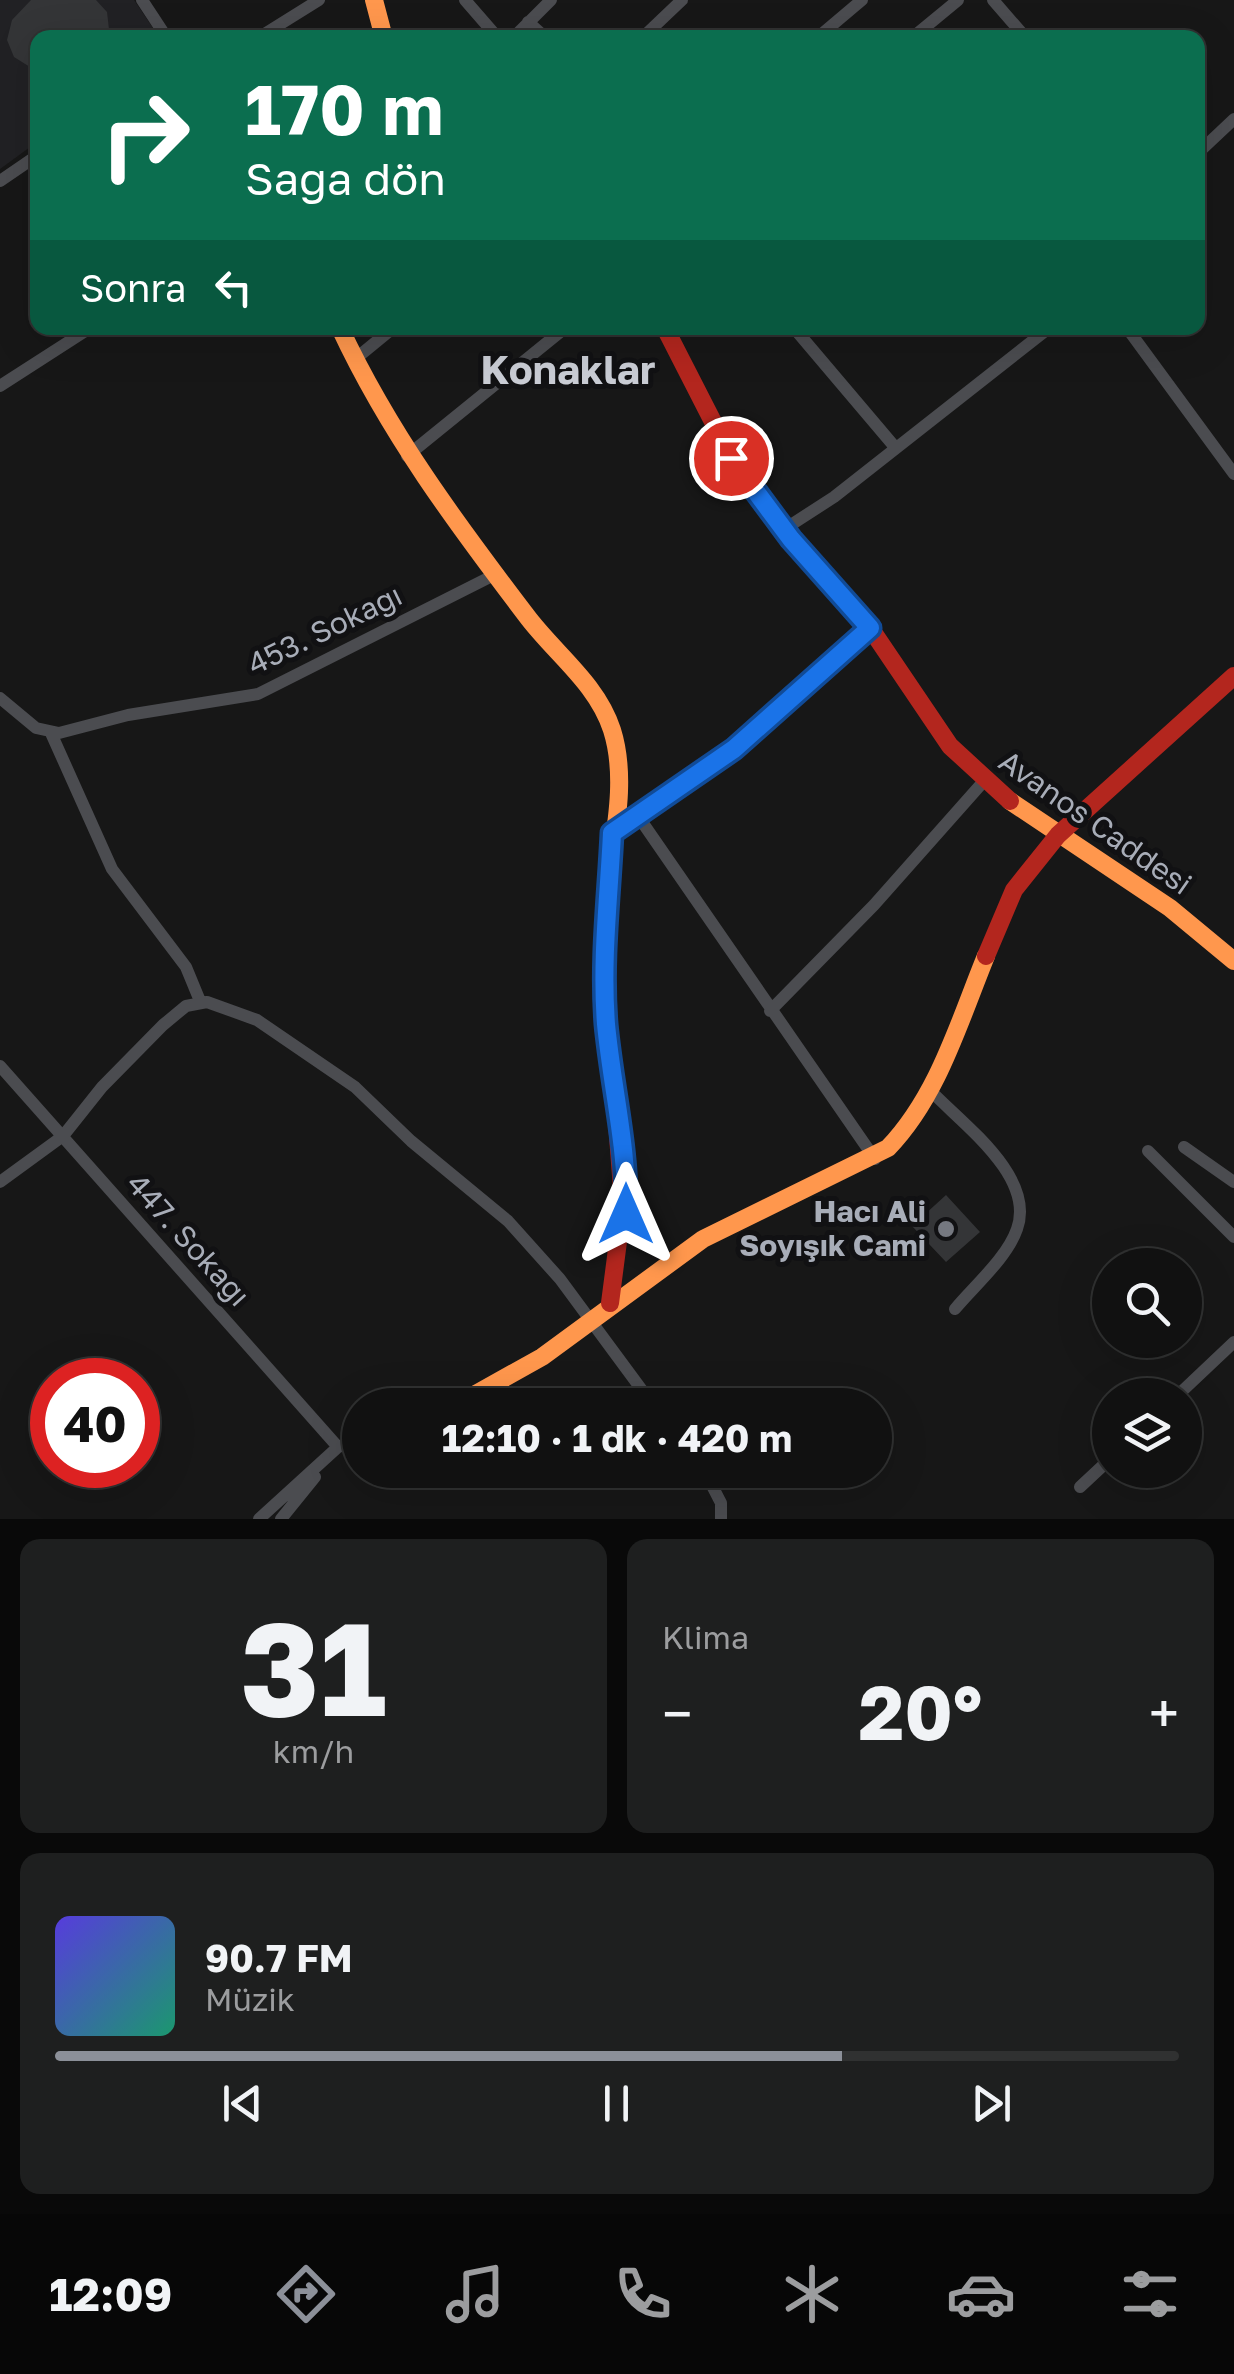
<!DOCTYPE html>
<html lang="tr">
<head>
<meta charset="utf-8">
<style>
	:root { --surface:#111; --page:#1e1f1f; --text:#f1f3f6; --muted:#9c9d9f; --line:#303131; --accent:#8c9099 }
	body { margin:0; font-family:"Golos Text",sans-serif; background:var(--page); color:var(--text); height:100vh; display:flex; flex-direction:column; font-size:38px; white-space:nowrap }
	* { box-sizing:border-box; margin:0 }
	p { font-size:32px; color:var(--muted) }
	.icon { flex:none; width:55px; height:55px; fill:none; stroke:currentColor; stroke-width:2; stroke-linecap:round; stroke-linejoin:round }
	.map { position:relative; height:1519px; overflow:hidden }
	.side { display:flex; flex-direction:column; gap:20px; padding:20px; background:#090909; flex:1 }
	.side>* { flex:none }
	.top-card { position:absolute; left:30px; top:30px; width:1175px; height:305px; border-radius:20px; box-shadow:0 10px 40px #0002,0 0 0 2px var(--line); background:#0b6e4f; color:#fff; overflow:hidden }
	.fabs { position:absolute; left:1092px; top:1248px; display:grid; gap:20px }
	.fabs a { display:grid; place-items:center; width:110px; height:110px; border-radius:50%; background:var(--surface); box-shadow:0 10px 40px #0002,0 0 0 2px var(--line); font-size:50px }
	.speed { position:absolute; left:30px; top:1358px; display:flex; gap:20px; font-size:50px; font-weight:700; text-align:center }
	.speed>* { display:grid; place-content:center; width:130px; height:130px; border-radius:50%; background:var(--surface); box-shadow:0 10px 40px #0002,0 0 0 2px var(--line); line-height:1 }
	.speed .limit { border:15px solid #d22; background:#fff; color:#111 }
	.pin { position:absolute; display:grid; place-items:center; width:85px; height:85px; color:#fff; margin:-42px; border:5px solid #fff; border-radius:50%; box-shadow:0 2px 10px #0007 }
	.me { position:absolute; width:110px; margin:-55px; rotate:0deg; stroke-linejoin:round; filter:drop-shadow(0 0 8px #0008) }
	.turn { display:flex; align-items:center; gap:35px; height:210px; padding:0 50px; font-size:45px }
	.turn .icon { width:130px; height:130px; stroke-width:2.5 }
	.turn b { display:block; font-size:70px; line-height:85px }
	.then { display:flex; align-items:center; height:95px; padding:0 50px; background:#0003; gap:20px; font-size:38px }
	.big { font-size:75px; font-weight:700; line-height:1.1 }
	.side .card { flex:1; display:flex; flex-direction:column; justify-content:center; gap:15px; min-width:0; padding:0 35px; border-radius:20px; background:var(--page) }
	.side .dial { align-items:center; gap:0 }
	.dial b { font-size:130px; line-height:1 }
	.song { display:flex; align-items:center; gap:30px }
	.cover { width:120px; height:120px; border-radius:15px; background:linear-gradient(135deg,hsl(250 70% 55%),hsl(160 70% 35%)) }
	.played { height:10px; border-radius:5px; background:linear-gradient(90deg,var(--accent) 70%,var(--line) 70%) }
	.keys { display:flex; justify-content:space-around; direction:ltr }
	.heat { display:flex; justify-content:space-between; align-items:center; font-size:55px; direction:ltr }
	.side .tiles { flex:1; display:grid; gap:20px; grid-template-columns:1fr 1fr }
	.card:last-child { grid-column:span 2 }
	.trip { position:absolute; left:342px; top:1388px; width:550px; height:100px; border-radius:50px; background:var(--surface); box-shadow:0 10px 40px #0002,0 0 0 2px var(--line); font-weight:700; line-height:100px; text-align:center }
	.dock { display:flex; height:160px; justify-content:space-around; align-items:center; background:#070707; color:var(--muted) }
	.dock .icon { width:70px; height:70px }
	.dock .on { color:var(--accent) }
	.dock b { font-size:45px; color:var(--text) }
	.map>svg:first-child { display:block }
</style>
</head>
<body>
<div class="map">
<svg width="1234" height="1519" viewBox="0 0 1234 1519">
	<rect width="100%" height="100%" fill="#171717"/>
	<path fill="#212124" d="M0 0H134L159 37 38 38 37 142 0 169Z"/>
	<path fill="#343537" d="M31 0H96L107 12 110 38H38V72L14 57 7 40 12 20Z
		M946 1195 980 1232 946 1262 912 1226Z"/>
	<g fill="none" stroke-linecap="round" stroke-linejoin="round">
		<path stroke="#4b4c50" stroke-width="12" d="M142 0 167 38
			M465 0 498 38
			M993 0 1026 38
			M528 22 546 38
			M258 38 319 0
			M513 38 551 0
			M642 38 682 0
			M817 38 862 0
			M912 38 958 0
			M1198 153 1234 119
			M0 181 38 155
			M794 328 894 446
			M1127 328 1234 474
			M354 360 393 328
			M0 386 90 328
			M407 456 565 328
			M783 530 834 497 1049 328
			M0 698 36 728 59 733 128 715 258 694 498 573
			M51 733 112 869 186 967 200 1001
			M638 816 875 1159
			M613 833 734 749 869 627
			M770 1011 874 905 984 781
			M0 1066 338 1447
			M930 1090C961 1123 1036 1176 1017 1229 1007 1258 974 1286 955 1309
			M1184 1147 1234 1182
			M1148 1151 1234 1237
			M0 1182 63 1136 102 1087 163 1025 186 1006 207 1002 257 1020 355 1087 411 1141 508 1221 560 1279 653 1405
			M1178 1395 1234 1342
			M704 1470 721 1503V1519
			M1080 1487 1110 1459
			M259 1519 338 1447 360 1441
			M281 1519 315 1477"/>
		<path stroke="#ff974d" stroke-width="18" d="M374 0 384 38
			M340 328C389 433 456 523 526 615 554 653 597 683 612 730 630 787 609 852 605 911 602 959 606 1007 612 1055
			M1010 801 1170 908 1234 961
			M456 1405 542 1357 703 1239 888 1148C938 1096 959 1022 986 956"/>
		<path stroke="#b3261e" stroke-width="18" d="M665 328 731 457 791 539 875 635 950 746 1010 801
			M986 956 1014 890 1058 835 1234 676
			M610 1303 623 1203 612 1055"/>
	</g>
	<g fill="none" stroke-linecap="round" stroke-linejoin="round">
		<defs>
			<path id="route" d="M626 1214C628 1149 612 1088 606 1024 601 959 609 897 612 833L734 749 870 628 791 539 731 458"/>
		</defs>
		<use href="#route" stroke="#114b97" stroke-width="25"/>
		<use href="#route" stroke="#1a73e8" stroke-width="18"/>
	</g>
	<circle fill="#757880" stroke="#111113" stroke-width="4" cx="946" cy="1229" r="10"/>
	<g text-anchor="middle" stroke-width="10" stroke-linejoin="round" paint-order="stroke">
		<g font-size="30" fill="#a8adb8" stroke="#111113">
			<text transform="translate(325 630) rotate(-26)" y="10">453. Sokağı</text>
			<text transform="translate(1095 823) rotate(35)" y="10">Avanos Caddesi</text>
			<text transform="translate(188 1240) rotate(48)" y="10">447. Sokağı</text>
		</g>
		<g font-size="30" font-weight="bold" fill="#a8adb8" stroke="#111113" text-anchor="end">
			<text x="926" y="1222">Hacı Ali<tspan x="926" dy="34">Soyışık Cami</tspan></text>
		</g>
		<g font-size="40" font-weight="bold" fill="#c9ccd4" stroke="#111113">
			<text x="568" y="384">Konaklar</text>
		</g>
	</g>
</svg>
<div class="fabs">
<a><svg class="icon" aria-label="search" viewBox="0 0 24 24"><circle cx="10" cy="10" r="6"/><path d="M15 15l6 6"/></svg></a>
<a><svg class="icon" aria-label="layers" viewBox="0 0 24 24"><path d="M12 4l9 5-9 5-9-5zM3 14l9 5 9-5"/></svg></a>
</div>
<div class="speed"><div class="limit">40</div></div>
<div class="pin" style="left:731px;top:458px;background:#d93025"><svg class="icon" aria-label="arrive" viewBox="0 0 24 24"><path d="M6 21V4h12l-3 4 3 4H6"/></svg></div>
<svg class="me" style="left:626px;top:1214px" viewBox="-20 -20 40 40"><path d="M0-17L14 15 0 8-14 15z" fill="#1a73e8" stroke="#fff" stroke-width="4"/></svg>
<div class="trip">12:10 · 1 dk · 420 m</div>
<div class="top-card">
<div class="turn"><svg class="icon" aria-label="right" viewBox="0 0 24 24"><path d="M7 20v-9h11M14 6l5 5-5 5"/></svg><div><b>170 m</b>Sağa dön</div></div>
<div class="then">Sonra<svg class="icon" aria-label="left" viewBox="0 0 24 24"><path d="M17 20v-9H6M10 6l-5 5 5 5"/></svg></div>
</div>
</div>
<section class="side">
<div class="tiles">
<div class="card dial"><b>31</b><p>km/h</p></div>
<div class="card"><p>Klima</p>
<div class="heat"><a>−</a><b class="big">20°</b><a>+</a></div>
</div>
<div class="card">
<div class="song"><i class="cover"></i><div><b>90.7 FM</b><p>Müzik</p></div></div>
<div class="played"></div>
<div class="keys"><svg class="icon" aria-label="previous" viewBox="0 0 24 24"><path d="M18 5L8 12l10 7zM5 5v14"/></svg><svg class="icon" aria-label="pause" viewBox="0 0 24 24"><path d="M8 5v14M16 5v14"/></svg><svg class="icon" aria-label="next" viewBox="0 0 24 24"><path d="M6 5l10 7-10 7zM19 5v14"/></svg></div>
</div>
</div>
</section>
<nav class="dock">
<b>12:09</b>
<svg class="icon on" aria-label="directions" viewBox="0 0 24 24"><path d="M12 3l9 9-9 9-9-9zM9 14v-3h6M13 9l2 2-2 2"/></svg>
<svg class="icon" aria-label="music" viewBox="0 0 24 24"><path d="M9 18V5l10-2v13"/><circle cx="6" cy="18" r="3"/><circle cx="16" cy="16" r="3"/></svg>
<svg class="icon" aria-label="phone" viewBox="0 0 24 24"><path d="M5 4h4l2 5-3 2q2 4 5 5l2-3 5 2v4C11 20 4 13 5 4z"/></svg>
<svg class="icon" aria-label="climate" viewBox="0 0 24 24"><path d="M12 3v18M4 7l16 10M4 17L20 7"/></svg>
<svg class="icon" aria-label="car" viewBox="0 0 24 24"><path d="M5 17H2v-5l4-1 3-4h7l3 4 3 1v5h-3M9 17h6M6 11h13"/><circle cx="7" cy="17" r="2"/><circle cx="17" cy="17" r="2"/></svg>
<svg class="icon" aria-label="filters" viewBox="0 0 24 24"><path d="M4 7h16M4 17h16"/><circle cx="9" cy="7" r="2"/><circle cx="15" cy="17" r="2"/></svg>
</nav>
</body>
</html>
